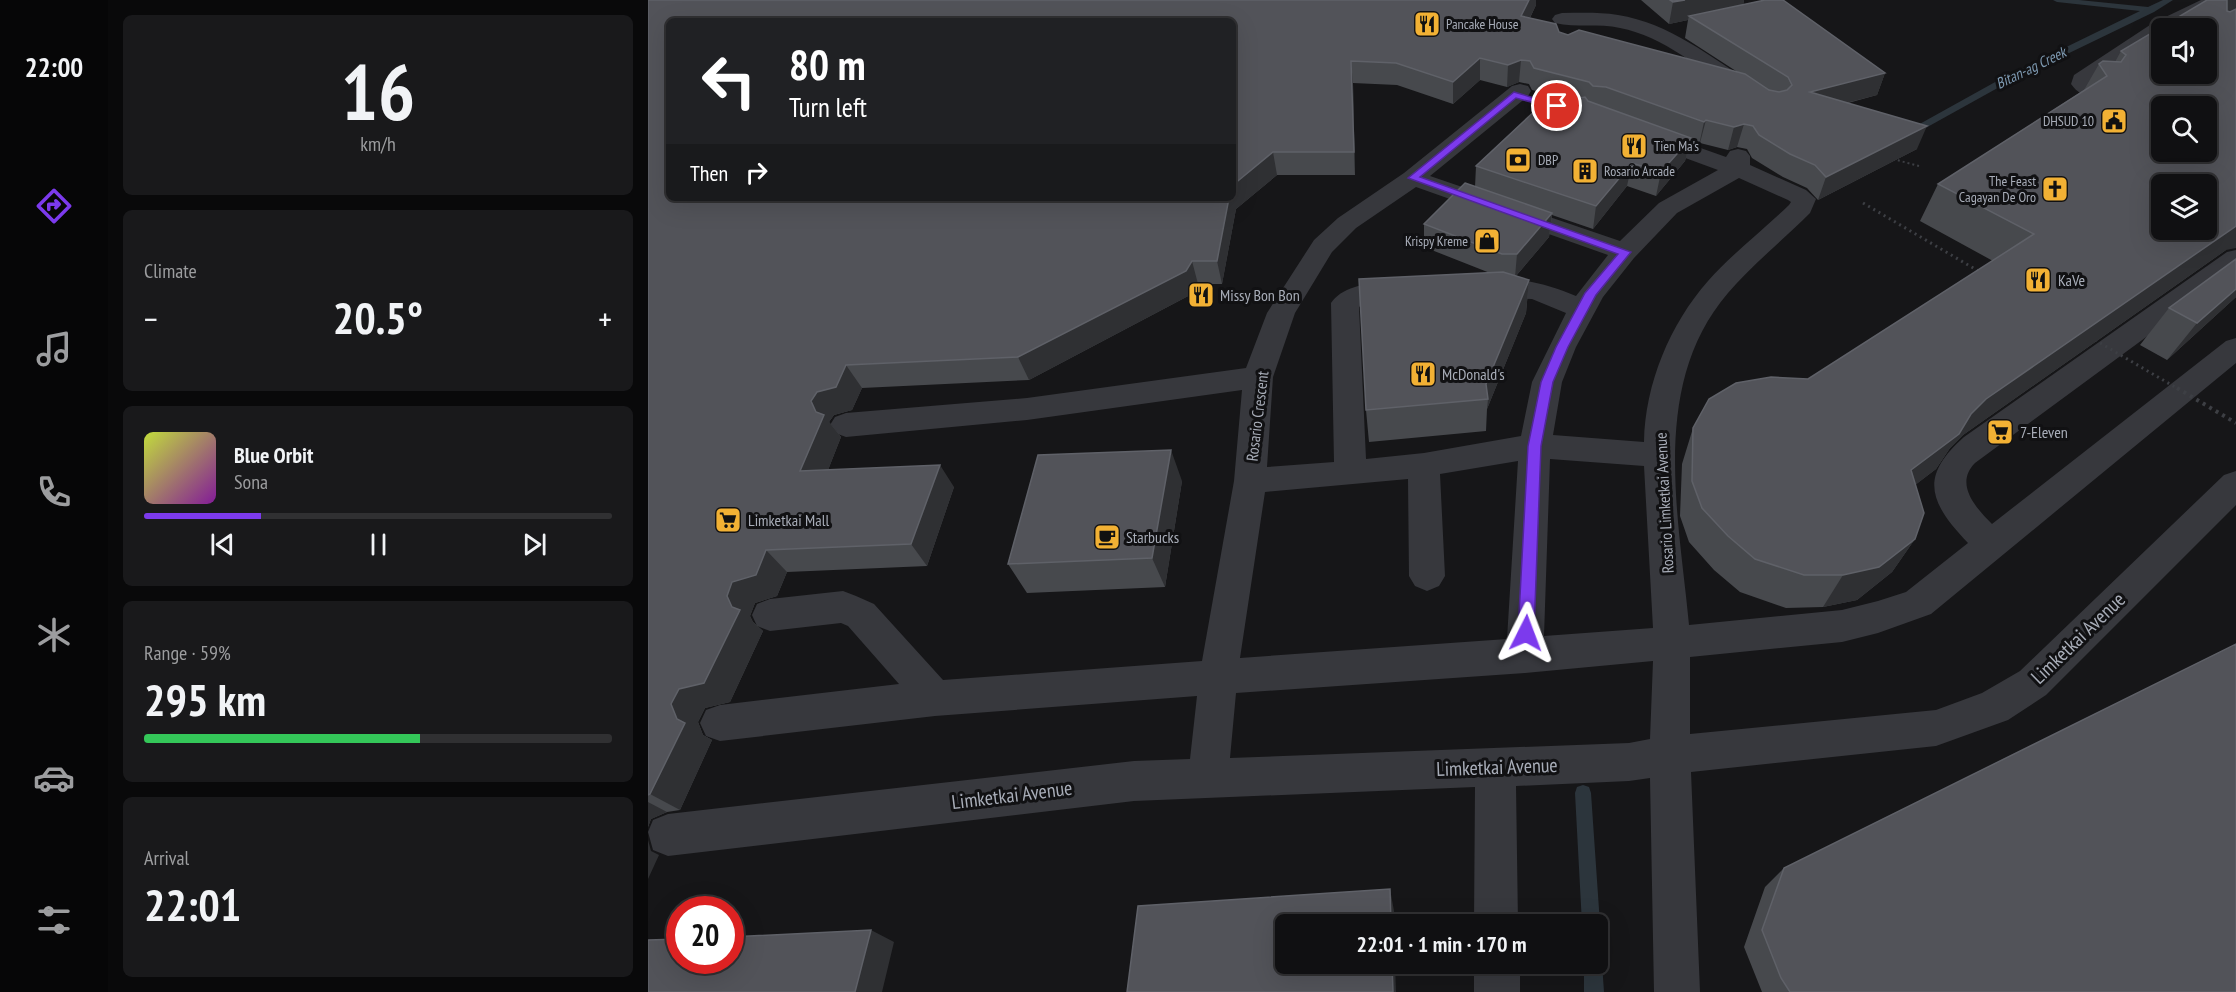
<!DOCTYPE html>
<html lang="en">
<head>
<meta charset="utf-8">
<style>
	:root { --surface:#101012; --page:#19191b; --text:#f1f3f6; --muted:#9c9d9f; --line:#303032; --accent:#7c3aed }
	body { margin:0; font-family:"PT Sans Narrow",sans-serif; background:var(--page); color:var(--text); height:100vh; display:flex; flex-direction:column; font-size:22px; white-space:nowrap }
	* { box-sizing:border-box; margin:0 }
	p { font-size:20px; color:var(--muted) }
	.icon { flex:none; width:33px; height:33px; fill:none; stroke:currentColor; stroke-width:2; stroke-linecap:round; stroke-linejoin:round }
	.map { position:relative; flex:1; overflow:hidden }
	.side { display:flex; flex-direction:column; gap:15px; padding:15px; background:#09090a; width:540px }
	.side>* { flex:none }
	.guide { position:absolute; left:18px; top:18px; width:570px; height:183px; border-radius:9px; box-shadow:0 6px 24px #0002,0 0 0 2px var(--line); background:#202124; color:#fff; overflow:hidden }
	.tools { position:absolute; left:1503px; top:18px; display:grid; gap:12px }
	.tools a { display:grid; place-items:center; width:66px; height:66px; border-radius:9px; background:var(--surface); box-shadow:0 6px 24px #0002,0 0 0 2px var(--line); font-size:30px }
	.speed { position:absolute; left:18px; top:896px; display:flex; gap:12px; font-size:30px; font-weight:700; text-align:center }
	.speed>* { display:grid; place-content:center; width:78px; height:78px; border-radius:50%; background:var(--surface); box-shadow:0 6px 24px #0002,0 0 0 2px var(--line); line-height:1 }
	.speed .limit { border:9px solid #d22; background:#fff; color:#111 }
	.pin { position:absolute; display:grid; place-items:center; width:51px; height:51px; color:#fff; margin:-26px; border:3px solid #fff; border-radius:50%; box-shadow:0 2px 6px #0007 }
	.me { position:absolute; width:66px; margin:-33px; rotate:3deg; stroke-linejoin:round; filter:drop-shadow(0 0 4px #0008) }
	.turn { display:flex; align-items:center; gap:21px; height:126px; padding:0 24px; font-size:27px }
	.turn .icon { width:78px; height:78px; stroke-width:2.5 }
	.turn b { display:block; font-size:42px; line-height:51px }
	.then { display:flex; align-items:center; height:57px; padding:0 24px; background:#0003; gap:12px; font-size:22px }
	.big { font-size:45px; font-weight:600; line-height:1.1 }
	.side .tile { flex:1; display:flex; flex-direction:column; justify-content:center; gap:9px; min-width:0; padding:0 21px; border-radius:9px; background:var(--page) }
	.side .dial { align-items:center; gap:0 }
	.dial b { font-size:78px; line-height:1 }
	.song { display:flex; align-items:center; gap:18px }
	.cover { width:72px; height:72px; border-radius:9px; background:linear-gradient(135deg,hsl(70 70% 55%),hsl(290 70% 35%)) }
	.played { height:6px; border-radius:3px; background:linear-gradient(90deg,var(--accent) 25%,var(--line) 25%) }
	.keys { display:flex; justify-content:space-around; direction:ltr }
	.heat { display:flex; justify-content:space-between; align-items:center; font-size:33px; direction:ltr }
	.charge { height:9px; border-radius:4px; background:linear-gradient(90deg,#34c759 59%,var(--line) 0) }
	.trip { position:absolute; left:627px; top:914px; width:333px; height:60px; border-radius:9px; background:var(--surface); box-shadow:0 6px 24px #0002,0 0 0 2px var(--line); font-weight:600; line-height:60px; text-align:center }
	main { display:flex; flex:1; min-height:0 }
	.dock { display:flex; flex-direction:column; width:108px; justify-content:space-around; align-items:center; background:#060607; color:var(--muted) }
	.dock .icon { width:42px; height:42px }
	.dock .selected { color:var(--accent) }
	.dock b { font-size:27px; color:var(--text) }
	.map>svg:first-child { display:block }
</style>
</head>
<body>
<main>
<nav class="dock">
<b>22:00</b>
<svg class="icon selected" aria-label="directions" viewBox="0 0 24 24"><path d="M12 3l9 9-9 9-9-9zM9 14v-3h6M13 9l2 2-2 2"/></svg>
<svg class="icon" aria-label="music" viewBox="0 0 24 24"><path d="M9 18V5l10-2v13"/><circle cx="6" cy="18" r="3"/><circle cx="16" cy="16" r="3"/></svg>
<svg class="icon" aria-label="phone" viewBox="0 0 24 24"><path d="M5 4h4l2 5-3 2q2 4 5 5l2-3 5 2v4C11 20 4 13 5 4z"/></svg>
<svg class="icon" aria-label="climate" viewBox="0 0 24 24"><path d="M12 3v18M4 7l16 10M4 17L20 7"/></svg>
<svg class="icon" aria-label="car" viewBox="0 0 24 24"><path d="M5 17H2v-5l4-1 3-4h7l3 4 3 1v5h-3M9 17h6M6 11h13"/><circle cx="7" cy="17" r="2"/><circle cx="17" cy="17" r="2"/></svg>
<svg class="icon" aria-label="filters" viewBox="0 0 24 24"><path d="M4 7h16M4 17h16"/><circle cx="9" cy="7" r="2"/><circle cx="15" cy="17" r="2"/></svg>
</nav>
<section class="side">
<div class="tile dial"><b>16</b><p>km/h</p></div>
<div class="tile"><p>Climate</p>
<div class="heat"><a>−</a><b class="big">20.5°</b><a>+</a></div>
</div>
<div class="tile">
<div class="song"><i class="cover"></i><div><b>Blue Orbit</b><p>Sona</p></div></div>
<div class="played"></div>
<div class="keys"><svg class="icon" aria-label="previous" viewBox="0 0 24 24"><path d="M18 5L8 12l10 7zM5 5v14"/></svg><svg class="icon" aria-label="pause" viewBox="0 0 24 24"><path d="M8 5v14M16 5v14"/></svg><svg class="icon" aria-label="next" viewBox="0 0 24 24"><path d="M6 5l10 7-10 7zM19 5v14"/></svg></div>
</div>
<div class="tile"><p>Range · 59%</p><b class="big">295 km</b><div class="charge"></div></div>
<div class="tile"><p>Arrival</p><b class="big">22:01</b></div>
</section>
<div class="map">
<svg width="1588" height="992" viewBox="0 0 1588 992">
	<rect width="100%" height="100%" fill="#161618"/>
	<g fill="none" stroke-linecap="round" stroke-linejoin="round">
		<path fill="#2c353c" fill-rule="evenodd" d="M1405 0H1431L1500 7 1515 0H1525L1506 12 1355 85 1265 135H1259V131L1349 81 1492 11 1409 2Z
			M935 785 941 787 943 793 952 924 950 930V924H934L927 793 929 787Z
			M950 955 954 963 956 992H936V963H950Z"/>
		<path fill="#37383d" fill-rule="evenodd" d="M1553 0H1579L1576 4 1525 28H1514V35L1445 82 1455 91 1452 96C1440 99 1430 94 1423 84L1426 75 1505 23Z
			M914 13C933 13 951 12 970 15 1021 23 1063 57 1105 84L1108 89 1105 94 1097 96 1089 94C1054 70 1015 36 972 28 951 23 928 28 907 23L904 19 907 15Z
			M872 84 880 86 883 91 880 96 782 176 972 241 1011 203 1070 170 991 141 987 136 991 131 999 129 1078 157 1082 151 1090 149 1098 151 1102 156V165L1158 190 1168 199 1162 213C1135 240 1104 265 1080 293 1001 385 1031 516 1041 625L1194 610 1230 601 1258 592 1320 543C1281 502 1271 477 1316 437L1579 252 1588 250V271L1327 463C1306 484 1328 508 1344 524L1578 341 1588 338V363L1283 614 1230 633 1194 642 1042 657V734L1288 710 1334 693 1372 671 1576 475 1588 471V505L1398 695 1360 720 1288 746 1043 772 1052 992H1006L1002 778 981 781 868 786 870 924H826L827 787 486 801 20 856 5 850 0 832 5 820 20 814 486 761 542 759 549 696 287 716 72 741 58 736 52 723 58 710 72 705 251 684 200 626 193 623 122 631 109 626 104 615 109 604 122 599 195 591 208 596 226 604 295 680 554 661 586 481 594 390 379 420 198 437 187 433 182 425 187 417 198 413 379 398 598 368 619 313 666 240 690 218 756 173 864 86ZM1091 178 1140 200 1143 202 1141 205C1115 230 1084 254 1060 281 1022 324 997 384 996 442L905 435 914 382 928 347 955 297 986 258 1029 213ZM768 187 960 255 928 296C896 283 860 273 825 283L821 289 825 295 835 298 884 299 918 313 884 382 873 436 776 453 718 459 711 307C726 297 749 303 767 298L771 292 767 286C744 279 697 281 683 303L686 462 619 467 625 377 647 313 684 252 708 228ZM902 459 996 466 1005 628 896 636ZM870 461 859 639 592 658 617 492 760 479 761 576 767 586 779 591 791 586 797 576 792 474ZM1005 661 1002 739 981 743 582 758 588 693 877 673Z
			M826 963H872V992H826Z"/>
		<path stroke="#3d3f44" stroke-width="2" stroke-dasharray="2 3" stroke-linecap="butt" d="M1245 159 1271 166"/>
		<path stroke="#3d3f44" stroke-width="3" stroke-dasharray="2 4" stroke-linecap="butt" d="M1215 203 1332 272
			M1447 340 1532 390"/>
		<path stroke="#3d3f44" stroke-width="4" stroke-dasharray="3 4.5" stroke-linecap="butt" d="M1529 388 1588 423"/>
	</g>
	<path fill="#47494d" d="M0 0H888V5L882 18 911 32 920 35 1091 73 1037 38 1040 20 1021 24 993 0H1096L1095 5 1237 73 1229 95 1200 103 1269 149 1170 200 1159 188 1135 177 1104 158 1099 149 1089 147 1080 150 1052 143 1051 145 1042 141 1037 161 1008 196 979 186 945 229 904 215 901 237 868 276 881 280 878 313 839 409 838 431 721 442 718 410 842 273 776 247V224L827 187 828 166 903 95 884 90 881 84 871 82 859 87 832 80 805 104 749 85 705 83 707 175H629L588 209 574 284H550L544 294 381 380 214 388 204 410 186 415 181 422 193 437 180 470 306 487 279 566 139 572 129 596 107 603 102 616 105 622 115 631 82 702 57 708 50 722 55 735 64 740 32 810 19 812 3 819 0 827Z
		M1559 0 1578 250 1315 435 1302 448 1288 469 1267 485V539L1244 572 1209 600 1175 607 1138 608 1092 592 1066 570 1041 542 1032 516 1034 464 1045 428 1160 379 1345 261 1272 221 1290 184 1436 90 1451 64 1467 62 1473 51Z
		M1588 259V297L1519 360 1492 345 1521 308Z
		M534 481 517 587 379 593 360 564Z
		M1136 868 1588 992H1114L1096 947 1117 887Z"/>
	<path fill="#2f3033" d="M881 0H888V5L872 38 873 16Z
		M1037 0H1096L1094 10 1041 16 1040 20 1021 24 1025 2Z
		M1575 0H1588V11L1557 28Z
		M832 58V80L805 104V82Z
		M873 60 871 82 859 87 860 65Z
		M703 61 705 83 707 175 706 152Z
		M1237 73 1229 95 1155 114 1162 92Z
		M1058 120 1052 143 1051 145 1056 122Z
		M1096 124 1089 147 1080 150 1086 127Z
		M1279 126 1269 149 1170 200 1178 177Z
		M1043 138 1037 161 1008 196 1013 172Z
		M625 152 629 175 588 209 574 284 569 261 581 198H585V185Z
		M984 163 979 186 945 229 948 206Z
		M904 213 901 237 867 277 869 254Z
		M1588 226V248L1578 250 1315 435 1302 448 1288 469 1241 505 1263 470 1338 399Z
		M544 261 550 284 544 294 381 380 370 357Z
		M881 280 878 313 839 409 840 399 838 384Z
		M1588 289V297L1519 360 1549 323Z
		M198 365 214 388 204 410 186 415 181 422 193 437 171 493 152 471 168 412 163 401 169 392Z
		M523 450 534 481 517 587 504 558Z
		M292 465 306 487 279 566 263 544Z
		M1267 539 1244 572 1209 600 1175 607 1195 575Z
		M118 550 139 572 129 596 107 603 102 616 105 622 115 631 82 702 57 708 50 722 55 735 64 740 32 810 2 794 29 719 23 704 31 689 84 607 79 596 84 582Z
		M0 802 19 812 3 819 0 827Z
		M0 840 3 851 11 855 0 879Z
		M742 889 746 911V924H743Z
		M223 930 246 942 234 992H207Z
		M744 963H747L748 992H745Z"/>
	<path fill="#525359" stroke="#5f6168" stroke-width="1.5" fill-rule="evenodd" d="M0 0H881L873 16 908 24 911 32 920 35 931 30 1097 74 1121 90 1131 92 1139 90 1144 85 1140 77 1041 16 1117 0H1135L1237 73 1162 92 1279 126 1178 177 1167 165 1142 154 1111 135 1105 126 1096 124 1086 127 1058 120 1056 122 958 87 945 86 941 82 886 68 882 61 873 60 860 65 832 58 805 82 748 63 703 61 706 152H625L585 185V21H21V198H581L569 261H544L538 271 370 357 198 365 188 387 169 392 163 401 168 412 176 415 152 471 292 465 263 544 118 550 108 575 84 582 79 596 84 607 92 610 56 683 31 689 23 704 29 719 37 723 2 794 0 795Z
		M1022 0H1037L1025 2Z
		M1559 0H1579V11L1582 12 1588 9V226L1338 399 1323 414 1311 434 1263 470 1276 513 1267 539 1231 567 1195 575H1156L1107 559 1080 536 1054 508 1044 481 1045 428 1061 399 1088 383 1123 377 1160 379 1386 234 1290 184 1459 76 1451 64 1455 61 1473 62 1478 55 1473 51ZM1514 28H1558V74H1514ZM1514 106H1558V152H1514ZM1514 184H1558V230H1514Z
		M907 92 932 98 937 97 940 101 1043 138 1013 172 984 163 948 206 828 166Z
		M817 183 904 213 869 254H854L776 224Z
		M1588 259V289L1549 323 1521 308Z
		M855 272 881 280 838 384 840 399 718 410 711 279Z
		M523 450 504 558 360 564 390 455Z
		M1588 644V992H1142L1133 978 1114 930 1136 868Z
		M742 889 743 924H638V963H744L745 992H479L490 906Z
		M223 930 207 992H0V940L32 939V960H82V937Z"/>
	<path fill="#7c3aed" stroke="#51269a" stroke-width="1.5" d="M866 92 913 106 909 109 868 98 772 177 983 252 948 295 920 347 905 382 893 446 886 633 883 637 878 639 873 637 870 633 880 446 893 382 908 347 937 293 970 254 760 178Z"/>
	<defs>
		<symbol id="restaurant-square" viewBox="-11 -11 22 22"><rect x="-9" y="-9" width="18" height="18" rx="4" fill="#f2b134" stroke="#111113"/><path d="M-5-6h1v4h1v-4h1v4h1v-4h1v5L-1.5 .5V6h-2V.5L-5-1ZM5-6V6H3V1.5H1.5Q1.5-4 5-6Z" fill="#111"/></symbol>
		<symbol id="civic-square" viewBox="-11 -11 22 22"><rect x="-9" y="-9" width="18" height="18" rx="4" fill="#f2b134" stroke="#111113"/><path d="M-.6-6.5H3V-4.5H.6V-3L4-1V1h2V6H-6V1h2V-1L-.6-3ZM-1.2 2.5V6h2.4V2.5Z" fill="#111"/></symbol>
		<symbol id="bank-square" viewBox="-11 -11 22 22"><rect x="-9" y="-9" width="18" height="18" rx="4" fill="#f2b134" stroke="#111113"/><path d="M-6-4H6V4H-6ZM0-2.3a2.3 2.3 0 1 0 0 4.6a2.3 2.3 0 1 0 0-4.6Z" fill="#111"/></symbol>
		<symbol id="building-square" viewBox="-11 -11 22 22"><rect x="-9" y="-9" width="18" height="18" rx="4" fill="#f2b134" stroke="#111113"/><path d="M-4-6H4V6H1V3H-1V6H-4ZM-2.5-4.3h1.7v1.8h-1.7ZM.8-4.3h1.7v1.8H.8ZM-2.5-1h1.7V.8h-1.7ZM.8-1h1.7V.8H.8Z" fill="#111"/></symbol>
		<symbol id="church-square" viewBox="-11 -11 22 22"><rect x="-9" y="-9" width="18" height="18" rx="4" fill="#f2b134" stroke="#111113"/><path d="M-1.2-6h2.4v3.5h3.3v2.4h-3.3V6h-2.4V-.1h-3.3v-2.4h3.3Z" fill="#111"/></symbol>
		<symbol id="shop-square" viewBox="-11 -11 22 22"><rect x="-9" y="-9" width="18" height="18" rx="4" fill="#f2b134" stroke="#111113"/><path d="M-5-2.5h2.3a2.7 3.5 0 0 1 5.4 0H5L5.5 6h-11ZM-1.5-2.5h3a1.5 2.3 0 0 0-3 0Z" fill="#111"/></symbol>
		<symbol id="supermarket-square" viewBox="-11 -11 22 22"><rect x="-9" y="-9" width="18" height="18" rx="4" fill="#f2b134" stroke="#111113"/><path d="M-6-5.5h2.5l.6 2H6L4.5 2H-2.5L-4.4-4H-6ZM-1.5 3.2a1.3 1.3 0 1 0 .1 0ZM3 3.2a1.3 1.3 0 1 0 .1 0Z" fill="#111"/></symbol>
		<symbol id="cafe-square" viewBox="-11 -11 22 22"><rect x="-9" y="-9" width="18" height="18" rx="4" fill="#f2b134" stroke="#111113"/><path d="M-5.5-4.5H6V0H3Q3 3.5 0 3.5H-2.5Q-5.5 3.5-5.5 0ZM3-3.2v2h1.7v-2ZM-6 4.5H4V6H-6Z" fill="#111"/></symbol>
	</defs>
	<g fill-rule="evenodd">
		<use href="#restaurant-square" x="764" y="9" width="30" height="30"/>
		<use href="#civic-square" x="1451" y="106" width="30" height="30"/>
		<use href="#restaurant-square" x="971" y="131" width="30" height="30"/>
		<use href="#bank-square" x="855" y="145" width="30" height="30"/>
		<use href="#building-square" x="922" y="156" width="30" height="30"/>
		<use href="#church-square" x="1392" y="174" width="30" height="30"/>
		<use href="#shop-square" x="824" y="226" width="30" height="30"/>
		<use href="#restaurant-square" x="1375" y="265" width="30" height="30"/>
		<use href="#restaurant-square" x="538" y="280" width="30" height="30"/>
		<use href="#restaurant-square" x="760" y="359" width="30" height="30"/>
		<use href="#supermarket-square" x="1337" y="417" width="30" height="30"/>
		<use href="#supermarket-square" x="65" y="505" width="30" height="30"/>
		<use href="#cafe-square" x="444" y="522" width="30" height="30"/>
	</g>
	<g text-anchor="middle" stroke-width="6" stroke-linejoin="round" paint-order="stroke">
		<g font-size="14" fill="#a8adb8" stroke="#111113" text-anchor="start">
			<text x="798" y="29">Pancake House</text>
			<text x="1446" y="126" text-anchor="end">DHSUD 10</text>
			<text x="1006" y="151">Tien Ma's</text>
			<text x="890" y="165">DBP</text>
			<text x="956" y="176">Rosario Arcade</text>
			<text x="1388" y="186" text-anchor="end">The Feast<tspan x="1388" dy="16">Cagayan De Oro</tspan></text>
			<text x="820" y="246" text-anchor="end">Krispy Kreme</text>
		</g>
		<g font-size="15" font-style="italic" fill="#7f9bb3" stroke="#111113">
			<text transform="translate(1383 68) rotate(-26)" y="5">Bitan-ag Creek</text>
		</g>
		<g font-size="16" fill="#a8adb8" stroke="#111113" text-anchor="start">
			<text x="1410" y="286">KaVe</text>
			<text x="572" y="301">Missy Bon Bon</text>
			<text x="794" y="380">McDonald's</text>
			<text x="1372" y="438">7-Eleven</text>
			<text x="100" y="526">Limketkai Mall</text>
			<text x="478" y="543">Starbucks</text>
		</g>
		<g font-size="16" fill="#a8adb8" stroke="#111113">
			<text transform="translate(609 416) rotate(-83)" y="6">Rosario Crescent</text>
			<text transform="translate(1016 503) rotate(-93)" y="6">Rosario Limketkai Avenue</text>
		</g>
		<g font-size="20" fill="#a8adb8" stroke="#111113">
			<text transform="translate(1430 638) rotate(-44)" y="7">Limketkai Avenue</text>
			<text transform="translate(849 767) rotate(-2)" y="7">Limketkai Avenue</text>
			<text transform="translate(364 795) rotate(-7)" y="7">Limketkai Avenue</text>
		</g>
	</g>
</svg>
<div class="tools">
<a><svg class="icon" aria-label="sound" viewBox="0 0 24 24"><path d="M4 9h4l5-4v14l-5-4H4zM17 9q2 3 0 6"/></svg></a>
<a><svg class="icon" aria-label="search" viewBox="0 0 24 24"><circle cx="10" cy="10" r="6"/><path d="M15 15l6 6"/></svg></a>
<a><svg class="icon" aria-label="layers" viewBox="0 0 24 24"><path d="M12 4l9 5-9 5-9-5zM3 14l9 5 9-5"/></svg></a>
</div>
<div class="speed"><div class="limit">20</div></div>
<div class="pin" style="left:909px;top:106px;background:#d93025"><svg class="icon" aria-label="arrive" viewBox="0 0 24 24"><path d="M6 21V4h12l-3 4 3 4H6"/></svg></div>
<svg class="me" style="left:878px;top:633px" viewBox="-20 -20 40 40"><path d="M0-17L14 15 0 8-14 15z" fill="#7c3aed" stroke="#fff" stroke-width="4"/></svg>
<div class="trip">22:01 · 1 min · 170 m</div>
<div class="guide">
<div class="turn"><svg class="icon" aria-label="left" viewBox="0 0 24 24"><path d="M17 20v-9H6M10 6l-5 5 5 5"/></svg><div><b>80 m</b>Turn left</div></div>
<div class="then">Then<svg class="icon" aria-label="right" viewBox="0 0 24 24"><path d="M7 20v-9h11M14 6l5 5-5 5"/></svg></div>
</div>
</div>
</main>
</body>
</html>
